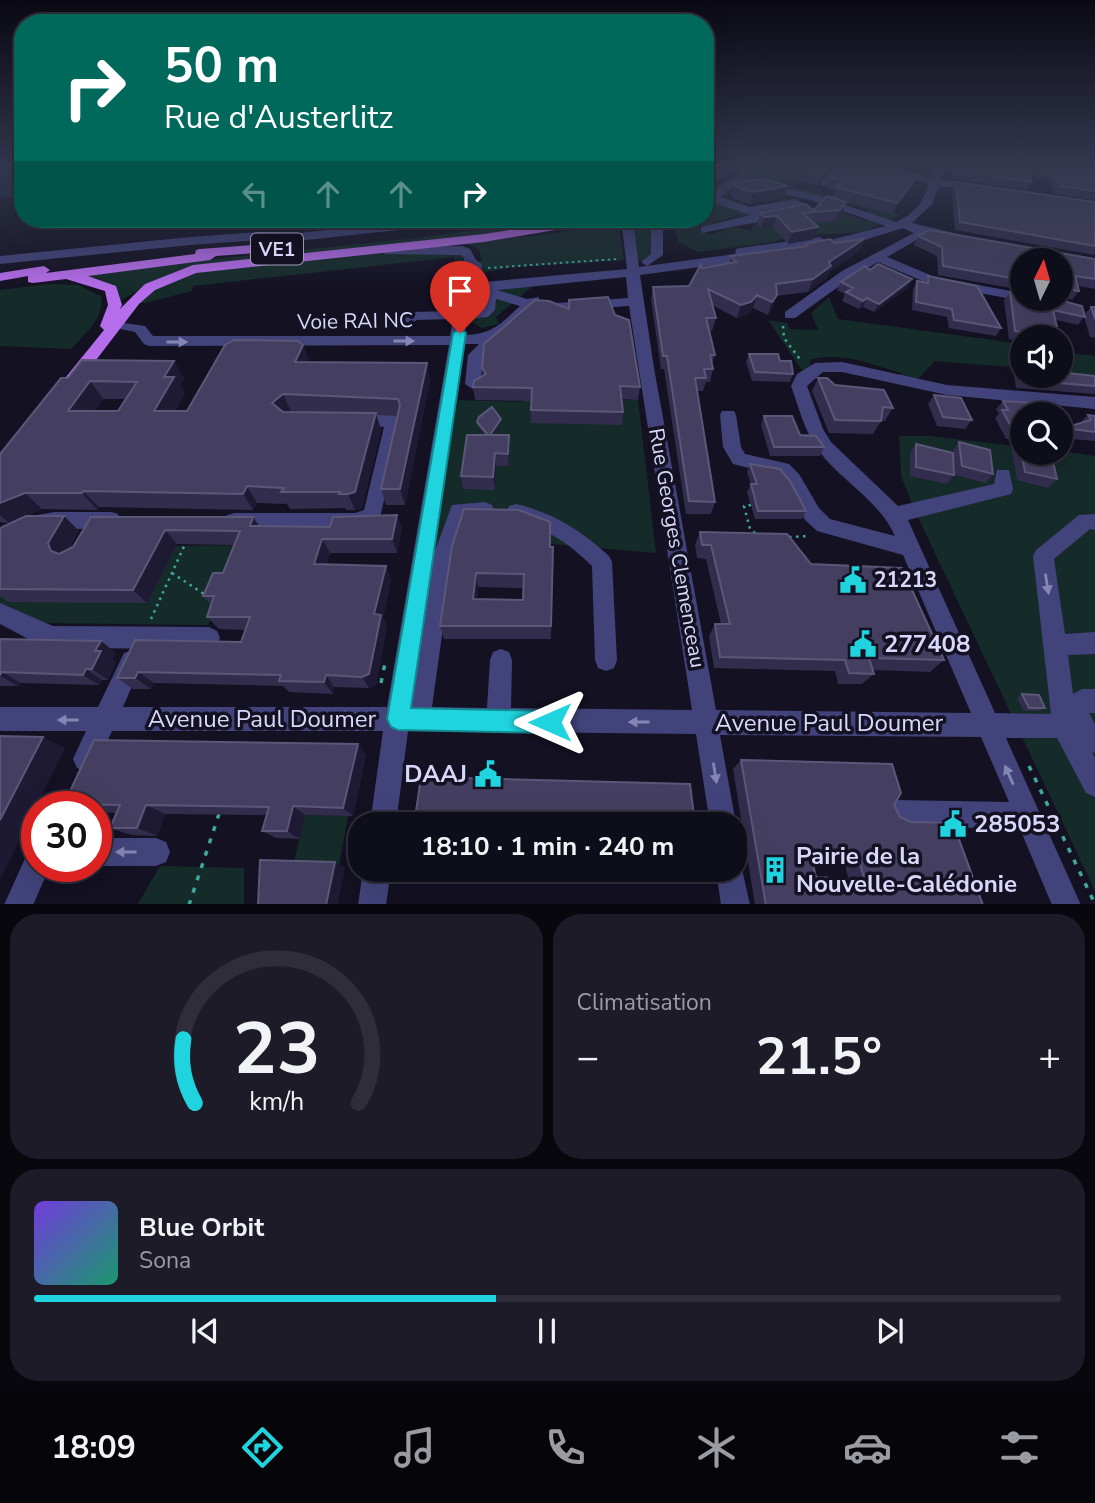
<!DOCTYPE html>
<html lang="fr">
<head>
<meta charset="utf-8">
<style>
	:root { --surface:#0e0d1a; --page:#1c1b27; --text:#f1f3f6; --muted:#9b9ca2; --line:#2e2d39; --accent:#1fd4de }
	body { margin:0; font-family:"Nunito Sans",sans-serif; background:var(--page); color:var(--text); height:100vh; display:flex; flex-direction:column; font-size:26px; white-space:nowrap }
	* { box-sizing:border-box; margin:0 }
	p { font-size:23px; color:var(--muted) }
	.icon { flex:none; width:38px; height:38px; fill:none; stroke:currentColor; stroke-width:2; stroke-linecap:round; stroke-linejoin:round }
	.map { position:relative; height:904px; overflow:hidden }
	.drawer { display:flex; flex-direction:column; gap:10px; padding:10px; background:#08070e; flex:1 }
	.drawer>* { flex:none }
	.banner { position:absolute; left:14px; top:14px; width:700px; height:214px; border-radius:28px; box-shadow:0 7px 28px #0002,0 0 0 2px var(--line); background:#00695c; color:#fff; overflow:hidden }
	.needle { width:46px; rotate:5deg }
	.buttons { position:absolute; left:1010px; top:248px; display:grid; gap:14px }
	.buttons a { display:grid; place-items:center; width:63px; height:63px; border-radius:50%; background:var(--surface); box-shadow:0 7px 28px #0002,0 0 0 2px var(--line); font-size:35px }
	.speed { position:absolute; left:21px; top:791px; display:flex; gap:14px; font-size:35px; font-weight:700; text-align:center }
	.speed>* { display:grid; place-content:center; width:91px; height:91px; border-radius:50%; background:var(--surface); box-shadow:0 7px 28px #0002,0 0 0 2px var(--line); line-height:1 }
	.speed .limit { border:10px solid #d22; background:#fff; color:#111 }
	.pin { position:absolute; display:grid; place-items:center; width:60px; height:60px; color:#fff; margin:-72px -30px; border-radius:50% 50% 50% 0; rotate:-45deg; box-shadow:0 0 7px #0007 }
	.pin .icon { rotate:45deg }
	.me { position:absolute; width:77px; margin:-38px; rotate:270deg; stroke-linejoin:round; filter:drop-shadow(0 0 5px #0008) }
	.turn { display:flex; align-items:center; gap:24px; height:147px; padding:0 35px; font-size:32px }
	.turn .icon { width:91px; height:91px; stroke-width:2.5 }
	.turn b { display:block; font-size:49px; line-height:60px }
	.lanes { display:flex; align-items:center; height:66px; padding:0 35px; background:#0003; justify-content:center; gap:35px; direction:ltr }
	.lanes .off { opacity:.35 }
	.big { font-size:52px; font-weight:700; line-height:1.1 }
	.drawer .widget { flex:1; display:flex; flex-direction:column; justify-content:center; gap:10px; min-width:0; padding:0 24px; border-radius:28px; background:var(--page) }
	.drawer .dial { align-items:center; gap:0 }
	.dial svg { height:182px; overflow:visible; fill:none; stroke:var(--line); stroke-width:7; stroke-linecap:round; text-anchor:middle }
	.dial text { fill:var(--text); stroke:none }
	.song { display:flex; align-items:center; gap:21px }
	.cover { width:84px; height:84px; border-radius:10px; background:linear-gradient(135deg,hsl(260 70% 55%),hsl(160 70% 35%)) }
	.played { height:7px; border-radius:4px; background:linear-gradient(90deg,var(--accent) 45%,var(--line) 45%) }
	.keys { display:flex; justify-content:space-around; direction:ltr }
	.heat { display:flex; justify-content:space-between; align-items:center; font-size:38px; direction:ltr }
	.drawer .tiles { flex:1; display:grid; gap:10px; grid-template-columns:1fr 1fr }
	.widget:last-child { grid-column:span 2 }
	.trip { position:absolute; left:348px; top:812px; width:399px; height:70px; border-radius:28px; background:var(--surface); box-shadow:0 7px 28px #0002,0 0 0 2px var(--line); font-weight:700; line-height:70px; text-align:center }
	.dock { display:flex; height:112px; justify-content:space-around; align-items:center; background:#06050a; color:var(--muted) }
	.dock .icon { width:49px; height:49px }
	.dock .on { color:var(--accent) }
	.dock b { font-size:32px; color:var(--text) }
	.map>svg:first-child { display:block }
</style>
</head>
<body>
<div class="map">
<svg width="1095" height="905" viewBox="0 0 1095 905">
	<rect width="100%" height="100%" fill="#131122"/>
	<path fill="#152b29" d="M751 165H807L785 184 892 214 894 211 899 216 862 232 810 235 809 209 824 207 866 221 870 216 864 214 867 209 823 197 816 203 795 196H787L780 189 727 195 733 203 743 202 748 215 745 217 739 214 699 229 710 235 733 227 751 231 755 222 761 229 773 227 784 238 775 242 697 252 679 242 672 223 677 219H705V195Z
		M562 219H587L472 236 207 264 172 273 119 301 113 286 96 278 79 277 83 273 416 238Z
		M630 219H654L656 243 654 255 643 262 636 259Z
		M618 220 624 260 514 267 479 273 481 258 479 250 467 243 550 234Z
		M453 250 462 255 464 261 452 305H446L456 264 454 257 193 286 192 291 146 303H133L171 279 201 271 375 253Z
		M49 284 78 285 101 296C105 318 85 333 71 349L0 346V290Z
		M534 285 496 317 499 324 482 328 473 323 476 289Z
		M829 297 838 319 1022 344V368L935 361 915 382 900 378 901 373C874 365 838 350 810 360V365L813 367 802 370 768 320 787 323 790 329 818 330 811 313Z
		M1061 352 1095 356V376L1061 371Z
		M530 398 638 400 656 553 550 544 430 594 425 587 458 400 520 402Z
		M899 436H931L1022 447V453L1061 451 1095 456V891L916 513 901 476Z
		M27 528 77 547 250 545 224 587 208 625 41 623 0 604V544Z
		M305 815 348 816 339 867 293 866Z
		M160 866 244 868V904H138Z"/>
	<path fill="#172b47" d="M0 165H23V201L0 196Z
		M272 219H405L295 229Z"/>
	<g fill="none" stroke-linecap="round" stroke-linejoin="round">
		<path stroke="#3fa69b" stroke-width="2" stroke-dasharray="2.5 3.5" stroke-linecap="butt" d="M488 268 617 259"/>
		<path stroke="#3fa69b" stroke-width="2.5" stroke-dasharray="2.5 4.5" stroke-linecap="butt" d="M783 326 784 338 802 362
			M751 505 744 506 750 529 755 533
			M789 537 810 536
			M172 573 207 596
			M151 619 186 542"/>
		<path stroke="#3fa69b" stroke-width="3.5" stroke-dasharray="5 8" stroke-linecap="butt" d="M381 683 385 663
			M1029 766 1095 904
			M189 905 219 814"/>
		<path fill="#42437b" fill-rule="evenodd" d="M730 165H741L705 189V181Z
			M838 165H848L829 186H821V182Z
			M863 165H879L931 178 935 165H945L941 180 981 186V190L977 191 939 186 932 204 912 223 954 233V239L925 235 887 257 935 277 1022 293V299H1027L1022 301 927 283 878 262 852 277 795 318H785V312L842 271 914 233 903 228 861 241 811 251 805 247 757 253 756 259 752 260 640 275 654 368 716 710 971 713 903 555 817 531 805 520 787 484 777 475 733 464 723 447 720 415 722 411H734L736 415 741 447 745 454 789 464 799 474 819 508 830 519 895 536C880 501 841 481 819 451 805 433 799 408 791 386L797 374 815 363 842 362 947 385 1095 397V409L947 395 842 372H823L807 386 823 429 831 442 898 506 994 484 997 470H1009L1013 489 1011 494 908 520 995 713 1051 714 1033 556 1036 550 1079 515 1095 514V530L1090 529 1054 559 1065 634 1095 632V654L1068 655 1073 694 1082 689H1095V713H1089L1095 724V753L1092 752 1095 758V797L1086 793 1057 738H1006L1081 905H1052L1020 829 895 826 886 822 882 813 886 804 895 800 1009 802 981 737 720 735 736 824 735 827V824H710L696 734 408 731 396 824H370L383 731H112L95 768 86 772 77 768 73 759 86 731H0V707H98L124 653 132 650 140 653 143 661 123 707H387L449 345 149 346 144 344 135 332 111 327V321L145 326 153 336H450L453 319 417 320 407 326 400 322 413 312 455 311 464 258 461 255 385 254 379 250 381 247 462 246 470 249 476 260 482 264 481 280 484 282 627 269 621 219H633L639 267 735 254 736 249 740 248 820 237 826 241 886 226 811 200 737 183 720 197 750 207 795 199 815 209 809 212 701 233V227L751 215 714 203 708 197 724 182 736 177 819 196 896 222C914 214 923 203 929 184ZM794 206 797 207 761 211ZM626 277 628 298 543 304 539 303V297L527 299 497 290ZM472 286 483 290 479 310H469ZM496 299 520 306C500 324 493 334 465 335L467 319 488 317 495 310ZM629 306 692 710 511 708 512 660 509 652 501 649 493 652 490 660 487 708 432 707 453 556 466 518 492 515 494 510 492 505 485 502 452 505 433 556 428 583 464 344H479L468 355 465 384 477 392 485 387 481 382 483 356 532 309 542 312Z
			M440 219H478L472 222 297 241 258 240 190 245 0 264V256L190 237 258 232 297 233Z
			M651 219H663V255L647 266 641 262 651 254Z
			M354 414 394 415 402 421 379 522 355 529H234L227 527 224 521 227 515 234 513H355L364 510 384 427 348 424 346 420Z
			M516 504C554 513 580 530 609 556L612 562 617 660 614 668 606 671 598 668 595 660 592 566C562 537 548 531 509 518L507 512 509 506Z
			M54 512H111L118 514 121 520 118 526 111 528 40 530 0 546V528L27 517Z
			M0 603 53 626 209 627 217 631 220 638 217 645 209 649 53 648 32 641 0 624Z
			M96 838H156L166 842 170 852 166 862 156 866H96Z
			M37 850V866H50L33 905H4L27 854Z
			M735 858 740 860 750 905H721L716 870H735Z
			M363 870H391L386 905H358Z"/>
		<path fill="#b66deb" fill-rule="evenodd" d="M707 165H718L705 174Z
			M582 219H608L602 222 484 242 196 273 155 290 139 304 80 381 74 382 66 377 104 330 100 326 108 305 105 291 66 279 33 283 28 282V276L0 281V273L44 266 50 270 46 273 195 254 196 250 200 249 295 242 301 246 295 250 216 256 210 260 88 276 116 286 122 305 120 309 145 284 193 265 484 234Z"/>
	</g>
	<path fill="#322d4d" fill-rule="evenodd" d="M763 165H835L821 178 818 186 762 168Z
		M953 165H1095V200L1054 194 1049 178 1030 176 1032 182 1027 190 951 179Z
		M918 175 913 186 892 214 837 199 842 214 835 221 814 223V239L788 244 773 227 761 229 757 225 760 213 813 211 832 197 835 190 828 189 832 178Z
		M956 182 1095 202V255L955 230 952 191Z
		M733 183 788 186 784 198 750 204 734 199 731 195Z
		M918 236 1095 259V289L1078 286 1079 291 1072 300 1060 297V261H1022V290L938 275 937 256 914 245Z
		M864 239 859 251 830 271 826 279 808 292 776 296 773 307 768 315 753 308 747 315 737 318 712 305 716 318 712 331H709L715 355 712 364 713 369 710 382H706L703 391H697L715 502 711 514H686L664 369H661L651 299 653 287 689 286 702 268 730 263 731 256 804 246 805 244 834 243Z
		M870 270 908 288 874 312 863 307 859 309 842 301 845 294 837 290 841 282Z
		M928 276 1001 328 996 336 949 328 947 317 912 310 913 289 917 281 925 282Z
		M1010 292 1084 315 1091 307H1095V338L1090 337 1084 317 1078 325 1056 320 1059 336 1058 338H1022V342L1009 339 1004 300Z
		M749 354 780 361 793 374 790 382 752 381 746 362Z
		M310 362 430 380 405 505H386L381 489 398 416 376 415 381 430 362 508 355 510H346L345 508 290 509 287 504 257 503 253 510 99 507 97 510 42 509 9 523 0 522V454L61 378H184L180 386 185 394 175 411H187ZM103 399H126L118 411H94Z
		M482 368 640 387 638 400 622 399 623 412 622 425 531 423V401L475 400 473 387 483 376Z
		M1020 368 1095 386V394L1016 388 1014 375Z
		M818 378 835 385 893 408 885 421H881L873 434 829 433 812 391Z
		M934 395 972 420 965 429 937 426 928 404Z
		M1003 401 1022 415 1057 479 1048 488 1017 480 1010 439H1006L995 418 999 414 996 409Z
		M1088 415 1095 416V441L1060 438V432L1064 428 1079 424Z
		M764 416 824 447 820 456H770L761 425Z
		M477 422 501 423 494 435H509L510 448 509 466H496L495 490 463 489 461 476 485 435 478 426Z
		M959 442 993 474 986 483 955 475 953 451Z
		M916 444 954 475 947 484 910 476V453Z
		M750 464 806 511 802 519H755L747 492 751 484 747 472Z
		M397 515 402 529 397 553H330L326 565 386 566 391 580 383 618 387 627 376 685 369 688 334 687 333 694 289 692 283 686 154 683 151 689H133L117 678 241 642 245 630 219 629 207 617 211 605 203 596 223 573 234 545 177 544 147 603 9 602 0 596V529L64 516 79 531 68 549 73 547 91 517 259 526 330 527Z
		M700 532 811 564 944 660 930 672 873 670 874 674 862 684H838L835 671 714 668 709 636 715 624H721L706 559 697 558 695 545Z
		M452 546 553 547 551 639H444L440 626ZM478 587 524 588 523 600 477 599Z
		M0 639 101 641 116 653 112 659 116 662 108 680H102L99 685 21 683 18 686H0Z
		M1022 694 1045 708 1040 711H1024L1017 698Z
		M358 744 366 755 353 816 305 815 300 839 276 838 262 831 267 815 165 814 157 836 131 835 110 828 116 813 96 812V807H72L64 804Z
		M741 760 894 805 900 817 983 905H755L733 769ZM843 857 851 889 836 888 816 877 811 858Z
		M415 818 695 824H420Z"/>
	<path fill="#1e1a34" d="M828 165H835L821 178 823 170Z
		M918 175 913 186 892 214 897 203Z
		M788 186 784 198 750 204 753 192Z
		M846 202 842 214 835 221 840 210Z
		M777 216 773 227 761 229 764 217Z
		M818 227 814 239 788 244 792 232Z
		M864 239 859 251 830 271 826 279 808 292 813 279 829 262Z
		M912 279 908 288 874 312 879 304Z
		M757 295 753 308 747 315 737 318 741 305Z
		M777 295 773 307 768 315 772 302Z
		M867 298 863 307 859 309 863 301Z
		M303 345 310 362H295Z
		M174 361 184 378 180 386 185 394 166 428 154 411 164 377Z
		M427 363 430 380 405 505 400 489Z
		M90 381 103 399 82 428 68 411Z
		M283 394 291 411 280 420 272 403Z
		M376 413 381 430 362 508 355 510 348 494Z
		M501 419V423L490 441 489 436Z
		M509 435 510 448 509 466 508 454Z
		M495 453 496 466 495 490 493 477Z
		M247 486 257 503 253 510 243 494Z
		M83 491 99 507 97 510 82 493Z
		M25 493 42 509 9 523 0 515V503Z
		M397 515 402 529 397 553 392 539Z
		M64 516 79 531 64 557 51 551 48 543Z
		M253 517 263 531 250 526Z
		M165 530 177 544 147 603 133 590Z
		M322 539 330 553 322 578 314 564Z
		M386 566 391 580 383 618 387 627 376 685 369 688 362 677 374 614Z
		M476 573 478 587 476 613 473 599Z
		M101 641 116 653 112 659 116 662 108 680 92 669 95 651Z
		M86 669 102 680 99 685 83 675Z
		M2 672 21 683 18 686 0 676Z
		M138 672 154 683 151 689 135 678Z
		M326 675 334 687 333 694 324 682Z
		M43 737 65 748 0 880V820Z
		M358 744 366 755 353 816 343 808Z
		M146 805 165 814 157 836 137 828Z
		M293 806 305 815 300 839 287 831Z
		M335 862 345 868 338 905H326Z"/>
	<path fill="#443f60" stroke="#5b5778" stroke-width="2" fill-rule="evenodd" d="M788 165H828L823 170 822 175Z
		M845 165H878L918 175 897 203 836 187 843 179 832 178Z
		M956 165H1095V191L1060 186 1054 170 1027 167 1032 182 955 171Z
		M765 179 788 186 753 192 737 187 733 183Z
		M956 182 1095 202V246L960 222Z
		M827 196 846 202 840 210 803 213 818 227 792 232 777 216 764 217 760 213 806 204 813 211Z
		M929 230 1095 259V279L1075 276 1079 291 1060 288V261H1022V280L943 266 942 247 918 236Z
		M830 239 834 243 864 239 829 262 831 266 813 279 776 284 777 295 772 302 757 295 751 302 741 305 708 289 716 318H706L715 355H710L713 369H704L706 378H695L715 502 689 501 667 356H663L653 287 689 286 701 264 702 268 736 262 731 256 807 246 805 244Z
		M878 264 912 279 879 304 867 298 863 301 846 292 853 288 841 282 865 266 870 270Z
		M928 276 977 286 1001 328 954 320 952 309 916 302 917 281 928 283Z
		M1010 292 1022 293V299H1056L1082 306 1085 317 1053 310 1059 336 1044 333 1045 337 1015 331Z
		M608 297 615 315 629 320 640 387 620 386 623 412 531 410 532 388 473 387 474 381 486 374 482 368 484 344 535 300 549 301 569 309V300Z
		M1091 307H1095V319Z
		M234 340 298 341 303 345 295 362 427 363 400 489H381L400 405 398 399 283 394 272 403 283 412 376 413 355 492 348 494H339L340 492H281L284 488 247 486 243 494 83 491 82 493H25L0 503V454L61 378H68L82 360 174 361 164 377H174L154 411H187L225 345ZM90 381 137 382 118 411H68Z
		M749 354H778L780 361H791L793 374 755 372Z
		M1020 368H1022V376H1060V372L1095 376V386L1023 380Z
		M818 378H827L835 385 884 390 893 408 883 407 881 421 835 420Z
		M934 395 961 398 972 420 943 417Z
		M1003 401 1033 403 1040 415H1022V453H1051L1057 479 1025 472 1017 430H1013L1002 410H1008Z
		M492 407 501 419 490 435H488L477 422 479 417Z
		M1088 415 1095 416V432L1064 428 1091 420Z
		M764 416H792L800 435 816 436 824 447H774Z
		M467 435H509L508 454 495 453 493 477 461 476Z
		M959 442 990 450 993 474 962 466Z
		M916 444 953 453 954 475 916 467Z
		M750 464 780 469 790 481 806 511H758L751 484H757Z
		M464 509 519 510 550 522V547H553L551 626H440L452 546ZM476 573 524 574 523 600 473 599Z
		M397 515 392 539H322L314 564 386 566 374 614 381 615 369 674 362 677 326 675 324 682 279 681 281 675 138 672 135 678H117L135 640 241 642 250 617H207L214 596H203L213 573H223L240 531 165 530 133 590 0 589V529L2 527 26 516H64L48 543 51 551 59 554 73 547 91 517H253L250 526 330 527 333 517Z
		M700 532 787 534 811 564 902 568 944 660 869 658 874 674 849 673 845 660 720 657 715 624H730L711 545H702Z
		M0 639 101 641 95 651H101L92 669H86L83 675 2 672 0 675Z
		M1022 694 1039 695 1045 708H1029Z
		M0 736 43 737 0 820Z
		M94 740 358 744 343 808 293 806 287 831H262L269 807 146 805 137 828H110L120 805 64 804Z
		M741 760 892 764 901 793 894 805 900 817 911 822 953 823 983 905H766ZM810 852H857L867 890 836 888 834 878 816 877Z
		M421 777 690 784 695 824 415 818Z
		M260 860 335 862 326 905H258Z"/>
	<defs><path id="oneway-solid" d="M-6-.8H1V-3.2L6.5 0L1 3.2V.8H-6Z" transform="scale(1.75)"/></defs>
	<g fill="#8686b4">
		<use href="#oneway-solid" transform="translate(404 341)"/>
		<use href="#oneway-solid" transform="translate(177 342)"/>
		<use href="#oneway-solid" transform="translate(1047 584) rotate(81)"/>
		<use href="#oneway-solid" transform="translate(68 720) rotate(-180)"/>
		<use href="#oneway-solid" transform="translate(639 722) rotate(-180)"/>
		<use href="#oneway-solid" transform="translate(715 773) rotate(81)"/>
		<use href="#oneway-solid" transform="translate(1009 775) rotate(-114)"/>
		<use href="#oneway-solid" transform="translate(126 852) rotate(-180)"/>
	</g>
	<linearGradient id="sky" x2="0" y2="1"><stop stop-color="#0a0913"/><stop offset="0.57" stop-color="#33384f"/><stop offset="1" stop-color="#33384f" stop-opacity="0"/></linearGradient>
	<rect width="1095" height="291" fill="url(#sky)"/>
	<path fill="#1fd4de" stroke="#148a90" stroke-width="2" d="M460 329 466 333 411 708 550 711 558 714 561 722 558 730 550 733 398 730 391 727 387 719 453 333Z"/>
	<defs>
		<symbol id="civic-bare" viewBox="-9 -9 18 18"><path d="M-.6-6.5H3V-4.5H.6V-3L4-1V1h2V6H-6V1h2V-1L-.6-3ZM-1.2 2.5V6h2.4V2.5Z" fill="#1fd4de" stroke="#131122" stroke-width="2.5" paint-order="stroke"/></symbol>
		<symbol id="building-bare" viewBox="-9 -9 18 18"><path d="M-4-6H4V6H1V3H-1V6H-4ZM-2.5-4.3h1.7v1.8h-1.7ZM.8-4.3h1.7v1.8H.8ZM-2.5-1h1.7V.8h-1.7ZM.8-1h1.7V.8H.8Z" fill="#1fd4de" stroke="#131122" stroke-width="2.5" paint-order="stroke"/></symbol>
	</defs>
	<g fill-rule="evenodd">
		<use href="#civic-bare" x="834" y="561" width="38" height="38"/>
		<use href="#civic-bare" x="844" y="625" width="38" height="38"/>
		<use href="#civic-bare" x="469" y="755" width="38" height="38"/>
		<use href="#civic-bare" x="934" y="805" width="38" height="38"/>
		<use href="#building-bare" x="756" y="851" width="38" height="38"/>
	</g>
	<g text-anchor="middle" stroke-width="7" stroke-linejoin="round" paint-order="stroke">
		<rect fill="#131122" stroke="#9e9cb9" stroke-width="2" x="251" y="233.5" width="52" height="31" rx="5"/>
		<g font-size="19" font-weight="bold" fill="#dad8fa">
			<text x="277" y="256">VE1</text>
		</g>
		<g font-size="21" fill="#dad8fa" stroke="#131122">
			<text transform="translate(355 321) rotate(-1)" y="7">Voie RAI NC</text>
			<text transform="translate(677 548) rotate(80)" y="7">Rue Georges Clemenceau</text>
		</g>
		<g font-size="21" font-weight="bold" fill="#dad8fa" stroke="#131122" text-anchor="start">
			<text x="874" y="587">21213</text>
		</g>
		<g font-size="24" font-weight="bold" fill="#dad8fa" stroke="#131122" text-anchor="start">
			<text x="884" y="652">277408</text>
			<text x="467" y="782" text-anchor="end">DAAJ</text>
			<text x="974" y="832">285053</text>
			<text x="796" y="864">Pairie de la<tspan x="796" dy="28">Nouvelle-Calédonie</tspan></text>
		</g>
		<g font-size="24" fill="#dad8fa" stroke="#131122">
			<text x="262" y="727">Avenue Paul Doumer</text>
			<text x="829" y="731">Avenue Paul Doumer</text>
		</g>
	</g>
</svg>
<div class="buttons">
<a><svg class="needle" viewBox="-14 -14 28 28"><path d="M0-13l5 13h-10z" fill="#e53935"/><path d="M0 13l5-13h-10z" fill="#9b9ca2"/></svg></a>
<a><svg class="icon" aria-label="sound" viewBox="0 0 24 24"><path d="M4 9h4l5-4v14l-5-4H4zM17 9q2 3 0 6"/></svg></a>
<a><svg class="icon" aria-label="search" viewBox="0 0 24 24"><circle cx="10" cy="10" r="6"/><path d="M15 15l6 6"/></svg></a>
</div>
<div class="speed"><div class="limit">30</div></div>
<div class="pin" style="left:460px;top:333px;background:#d93025"><svg class="icon" aria-label="arrive" viewBox="0 0 24 24"><path d="M6 21V4h12l-3 4 3 4H6"/></svg></div>
<svg class="me" style="left:550px;top:722px" viewBox="-20 -20 40 40"><path d="M0-17L14 15 0 8-14 15z" fill="#1fd4de" stroke="#fff" stroke-width="4"/></svg>
<div class="trip">18:10 · 1 min · 240 m</div>
<div class="banner">
<div class="turn"><svg class="icon" aria-label="right" viewBox="0 0 24 24"><path d="M7 20v-9h11M14 6l5 5-5 5"/></svg><div><b>50 m</b>Rue d'Austerlitz</div></div>
<div class="lanes"><svg class="icon off" aria-label="left" viewBox="0 0 24 24"><path d="M17 20v-9H6M10 6l-5 5 5 5"/></svg><svg class="icon off" aria-label="ahead" viewBox="0 0 24 24"><path d="M12 20V5M6 11l6-6 6 6"/></svg><svg class="icon off" aria-label="ahead" viewBox="0 0 24 24"><path d="M12 20V5M6 11l6-6 6 6"/></svg><svg class="icon" aria-label="right" viewBox="0 0 24 24"><path d="M7 20v-9h11M14 6l5 5-5 5"/></svg></div>
</div>
</div>
<section class="drawer">
<div class="tiles">
<div class="widget dial"><svg viewBox="0 0 100 80">
<path d="M14 69A42 42 0 1 1 86 69"/>
<path d="M14 69A42 42 0 0 1 9 41" stroke="#1fd4de"/>
<text x="50" y="56" font-size="32" font-weight="700">23</text>
<text x="50" y="72" font-size="11">km/h</text>
</svg></div>
<div class="widget"><p>Climatisation</p>
<div class="heat"><a>−</a><b class="big">21.5°</b><a>+</a></div>
</div>
<div class="widget">
<div class="song"><i class="cover"></i><div><b>Blue Orbit</b><p>Sona</p></div></div>
<div class="played"></div>
<div class="keys"><svg class="icon" aria-label="previous" viewBox="0 0 24 24"><path d="M18 5L8 12l10 7zM5 5v14"/></svg><svg class="icon" aria-label="pause" viewBox="0 0 24 24"><path d="M8 5v14M16 5v14"/></svg><svg class="icon" aria-label="next" viewBox="0 0 24 24"><path d="M6 5l10 7-10 7zM19 5v14"/></svg></div>
</div>
</div>
</section>
<nav class="dock">
<b>18:09</b>
<svg class="icon on" aria-label="directions" viewBox="0 0 24 24"><path d="M12 3l9 9-9 9-9-9zM9 14v-3h6M13 9l2 2-2 2"/></svg>
<svg class="icon" aria-label="music" viewBox="0 0 24 24"><path d="M9 18V5l10-2v13"/><circle cx="6" cy="18" r="3"/><circle cx="16" cy="16" r="3"/></svg>
<svg class="icon" aria-label="phone" viewBox="0 0 24 24"><path d="M5 4h4l2 5-3 2q2 4 5 5l2-3 5 2v4C11 20 4 13 5 4z"/></svg>
<svg class="icon" aria-label="climate" viewBox="0 0 24 24"><path d="M12 3v18M4 7l16 10M4 17L20 7"/></svg>
<svg class="icon" aria-label="car" viewBox="0 0 24 24"><path d="M5 17H2v-5l4-1 3-4h7l3 4 3 1v5h-3M9 17h6M6 11h13"/><circle cx="7" cy="17" r="2"/><circle cx="17" cy="17" r="2"/></svg>
<svg class="icon" aria-label="filters" viewBox="0 0 24 24"><path d="M4 7h16M4 17h16"/><circle cx="9" cy="7" r="2"/><circle cx="15" cy="17" r="2"/></svg>
</nav>
</body>
</html>
